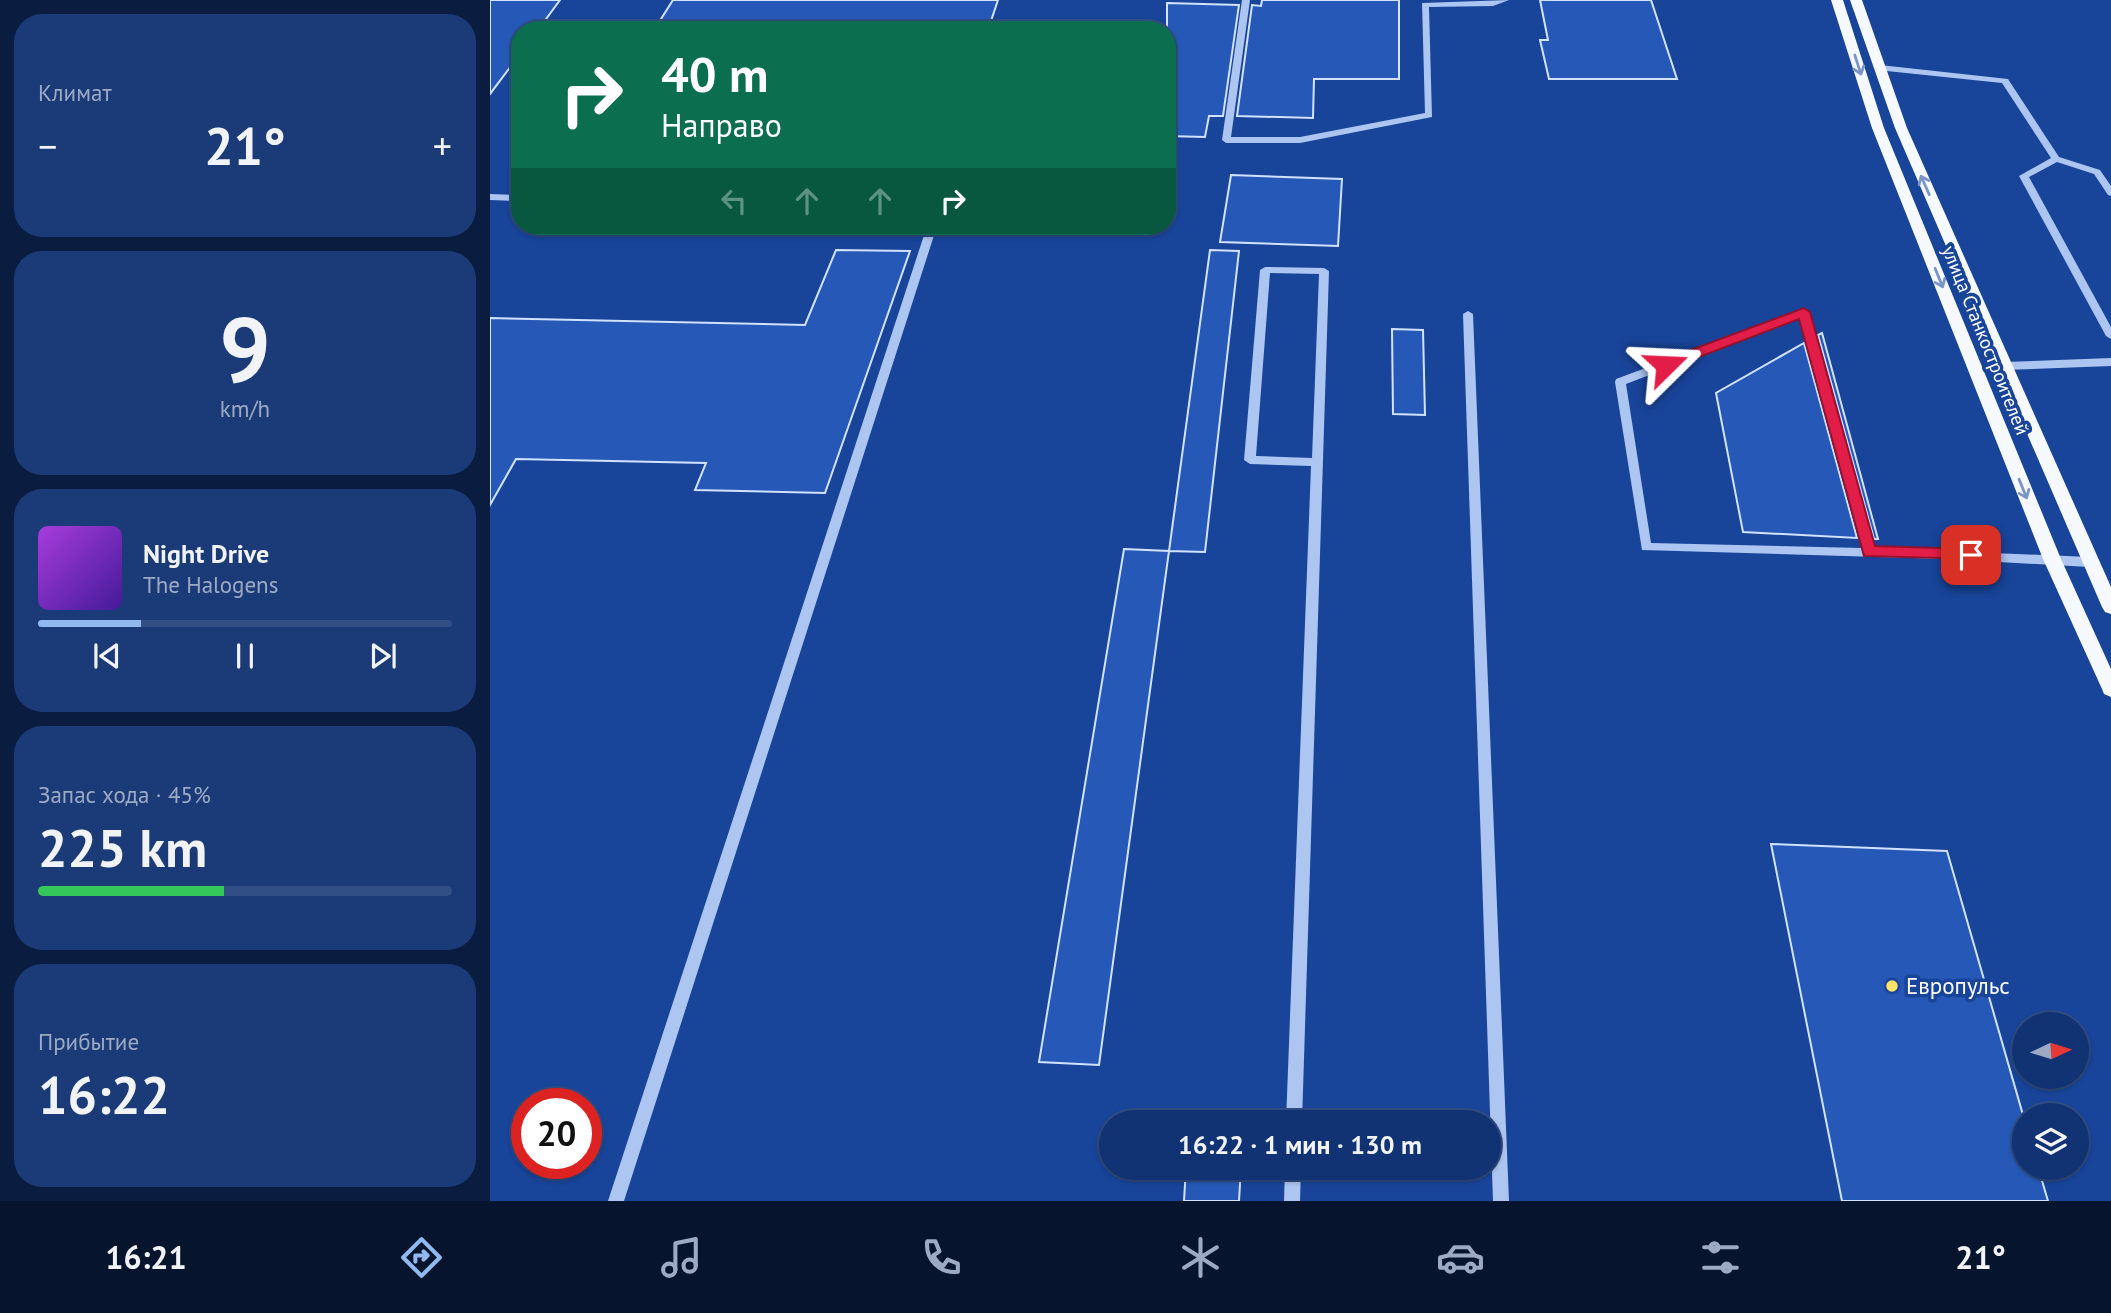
<!DOCTYPE html>
<html lang="ru">
<head>
<meta charset="utf-8">
<style>
	:root { --surface:#123373; --page:#1b3b78; --text:#f1f3f6; --muted:#9caac4; --line:#314e85; --accent:#90b9f0 }
	body { margin:0; font-family:"PT Sans",sans-serif; background:var(--page); color:var(--text); height:100vh; display:flex; flex-direction:column; font-size:26px; white-space:nowrap }
	* { box-sizing:border-box; margin:0 }
	p { font-size:23px; color:var(--muted) }
	.icon { flex:none; width:38px; height:38px; fill:none; stroke:currentColor; stroke-width:2; stroke-linecap:round; stroke-linejoin:round }
	.map { position:relative; flex:1; overflow:hidden }
	.details { display:flex; flex-direction:column; gap:14px; padding:14px; background:#0a1c3f; width:490px }
	.details>* { flex:none }
	.banner { position:absolute; left:21px; top:21px; width:665px; height:214px; border-radius:28px; box-shadow:0 2px 5px #0004,0 0 0 2px var(--line); background:#0b6e4f; color:#fff; overflow:hidden }
	.needle { width:46px; rotate:86deg }
	.controls { position:absolute; left:1522px; top:1012px; display:grid; gap:14px }
	.controls a { display:grid; place-items:center; width:77px; height:77px; border-radius:50%; background:var(--surface); box-shadow:0 2px 5px #0004,0 0 0 2px var(--line); font-size:35px }
	.speed { position:absolute; left:21px; top:1088px; display:flex; gap:14px; font-size:35px; font-weight:700; text-align:center }
	.speed>* { display:grid; place-content:center; width:91px; height:91px; border-radius:50%; background:var(--surface); box-shadow:0 2px 5px #0004,0 0 0 2px var(--line); line-height:1 }
	.speed .limit { border:10px solid #d22; background:#fff; color:#111 }
	.pin { position:absolute; display:grid; place-items:center; width:60px; height:60px; color:#fff; margin:-30px; border-radius:14px; box-shadow:0 4px 10px #0006 }
	.me { position:absolute; width:77px; margin:-38px; rotate:69deg; stroke-linejoin:round; filter:drop-shadow(0 0 5px #0008) }
	.turn { display:flex; align-items:center; gap:24px; height:147px; padding:0 35px; font-size:32px }
	.turn .icon { width:91px; height:91px; stroke-width:2.5 }
	.turn b { display:block; font-size:49px; line-height:60px }
	.lanes { display:flex; align-items:center; height:66px; padding:0 35px; background:#0003; justify-content:center; gap:35px; direction:ltr }
	.lanes .off { opacity:.35 }
	.big { font-size:52px; font-weight:600; line-height:1.1 }
	.details .tile { flex:1; display:flex; flex-direction:column; justify-content:center; gap:10px; min-width:0; padding:0 24px; border-radius:28px; background:var(--page) }
	.details .dial { align-items:center; gap:0 }
	.dial b { font-size:91px; line-height:1 }
	.song { display:flex; align-items:center; gap:21px }
	.cover { width:84px; height:84px; border-radius:10px; background:linear-gradient(135deg,hsl(280 70% 55%),hsl(260 70% 35%)) }
	.played { height:7px; border-radius:4px; background:linear-gradient(90deg,var(--accent) 25%,var(--line) 25%) }
	.keys { display:flex; justify-content:space-around; direction:ltr }
	.heat { display:flex; justify-content:space-between; align-items:center; font-size:38px; direction:ltr }
	.charge { height:10px; border-radius:5px; background:linear-gradient(90deg,#34c759 45%,var(--line) 0) }
	.trip { position:absolute; left:609px; top:1110px; width:402px; height:70px; border-radius:35px; background:var(--surface); box-shadow:0 2px 5px #0004,0 0 0 2px var(--line); font-weight:600; line-height:70px; text-align:center }
	.dock { display:flex; height:112px; justify-content:space-around; align-items:center; background:#07142e; color:var(--muted) }
	.dock .icon { width:49px; height:49px }
	.dock .active { color:var(--accent) }
	.dock b { font-size:32px; color:var(--text) }
	main { display:flex; flex:1; min-height:0 }
	.map>svg:first-child { display:block }
</style>
</head>
<body>
<main>
<section class="details">
<div class="tile"><p>Климат</p>
<div class="heat"><a>−</a><b class="big">21°</b><a>+</a></div>
</div>
<div class="tile dial"><b>9</b><p>km/h</p></div>
<div class="tile">
<div class="song"><i class="cover"></i><div><b>Night Drive</b><p>The Halogens</p></div></div>
<div class="played"></div>
<div class="keys"><svg class="icon" aria-label="previous" viewBox="0 0 24 24"><path d="M18 5L8 12l10 7zM5 5v14"/></svg><svg class="icon" aria-label="pause" viewBox="0 0 24 24"><path d="M8 5v14M16 5v14"/></svg><svg class="icon" aria-label="next" viewBox="0 0 24 24"><path d="M6 5l10 7-10 7zM19 5v14"/></svg></div>
</div>
<div class="tile"><p>Запас хода · 45%</p><b class="big">225 km</b><div class="charge"></div></div>
<div class="tile"><p>Прибытие</p><b class="big">16:22</b></div>
</section>
<div class="map">
<svg width="1621" height="1201" viewBox="0 0 1621 1201">
	<rect width="100%" height="100%" fill="#184499"/>
	<path fill="#2659b7" stroke="#d3e2fc" stroke-width="2" d="M0 0H70L48 30H30V54L0 94Z
		M183 0H508L498 30H164Z
		M772 0H909V79H824L823 118 747 116 762 5 771 6Z
		M1050 0H1161L1187 79H1059L1050 40H1058Z
		M677 3 749 5 733 116H719L715 137 677 136Z
		M741 175 852 179 848 246 730 242Z
		M346 250 420 251 335 493 205 490 216 463 26 459 0 505V318L315 325Z
		M720 250 749 251 715 552 679 551Z
		M902 329 933 330 935 415 903 414Z
		M1332 333 1388 539H1384L1328 335Z
		M1314 343 1367 538 1253 532 1226 393Z
		M634 549 679 551 609 1065 549 1062Z
		M1281 844 1457 851 1535 1122V1167H1548L1558 1201H1352Z
		M696 1167H751L749 1201H694Z"/>
	<g fill="none" stroke-linecap="round" stroke-linejoin="round">
		<path fill="#acc5f1" fill-rule="evenodd" d="M752 0H760L741 137H810L935 113 932 3 1019 0 1003 6 939 7 942 117 810 143H736L732 140Z
			M1390 65 1518 79 1569 157 1610 170 1621 186V196L1618 195 1604 174 1567 162 1539 177 1621 327V339L1616 336 1529 176 1561 158 1512 83 1387 70 1386 68Z
			M0 194 30 195V201L0 200Z
			M437 226H447L134 1201H118Z
			M775 267 834 268 839 271 812 1122H796L821 466 760 464 754 460 770 270ZM780 273 829 274 822 458 766 456Z
			M1314 309 1319 312 1384 548 1599 557 1603 559 1605 562 1603 565 1599 567 1455 559 1152 550 1125 382 1126 379ZM1310 317 1372 548 1161 543 1136 384Z
			M978 311 983 314 1019 1201H1003L973 314Z
			M1621 358V366L1514 370 1509 366 1514 362Z
			M795 1167H811L810 1201H794Z"/>
		<path fill="#f6f9ff" fill-rule="evenodd" d="M1341 0H1353L1394 128 1571 559 1621 669V697L1614 694 1612 689 1553 559 1382 128Z
			M1360 0H1372L1417 128 1621 587V614L1615 612 1612 607 1405 128Z"/>
	</g>
	<defs><path id="oneway-shaft" d="M-6 0H5M1.5-3L5.5 0L1.5 3" fill="none" stroke-width="1.6" stroke-linecap="round" stroke-linejoin="round" transform="scale(1.75)"/></defs>
	<g stroke="#7c95c7">
		<use href="#oneway-shaft" transform="translate(1368 65) rotate(72)"/>
		<use href="#oneway-shaft" transform="translate(1435 185) rotate(-114)"/>
		<use href="#oneway-shaft" transform="translate(1449 278) rotate(68)"/>
		<use href="#oneway-shaft" transform="translate(1533 489) rotate(68)"/>
	</g>
	<path fill="#e11d48" stroke="#92132f" stroke-width="2" d="M1314 308 1320 312 1385 546 1481 549 1487 551 1489 555 1487 559 1374 556 1309 319 1180 368H1171L1169 365 1171 361Z"/>
	<circle fill="#ffe26c" stroke="#184499" stroke-width="2.5" cx="1402" cy="986" r="7"/>
	<g text-anchor="middle" stroke-width="7" stroke-linejoin="round" paint-order="stroke">
		<g font-size="19" fill="#fff" stroke="#184499">
			<text transform="translate(1496 340) rotate(68)" y="7">улица Станкостроителей</text>
		</g>
		<g font-size="23" fill="#fff" stroke="#184499" text-anchor="start">
			<text x="1416" y="994">Европульс</text>
		</g>
	</g>
</svg>
<div class="controls">
<a><svg class="needle" viewBox="-14 -14 28 28"><path d="M0-13l5 13h-10z" fill="#e53935"/><path d="M0 13l5-13h-10z" fill="#9caac4"/></svg></a>
<a><svg class="icon" aria-label="layers" viewBox="0 0 24 24"><path d="M12 4l9 5-9 5-9-5zM3 14l9 5 9-5"/></svg></a>
</div>
<div class="speed"><div class="limit">20</div></div>
<div class="pin" style="left:1481px;top:555px;background:#d93025"><svg class="icon" aria-label="arrive" viewBox="0 0 24 24"><path d="M6 21V4h12l-3 4 3 4H6"/></svg></div>
<svg class="me" style="left:1176px;top:365px" viewBox="-20 -20 40 40"><path d="M0-17L14 15 0 8-14 15z" fill="#e11d48" stroke="#fff" stroke-width="4"/></svg>
<div class="trip">16:22 · 1 мин · 130 m</div>
<div class="banner">
<div class="turn"><svg class="icon" aria-label="right" viewBox="0 0 24 24"><path d="M7 20v-9h11M14 6l5 5-5 5"/></svg><div><b>40 m</b>Направо</div></div>
<div class="lanes"><svg class="icon off" aria-label="left" viewBox="0 0 24 24"><path d="M17 20v-9H6M10 6l-5 5 5 5"/></svg><svg class="icon off" aria-label="ahead" viewBox="0 0 24 24"><path d="M12 20V5M6 11l6-6 6 6"/></svg><svg class="icon off" aria-label="ahead" viewBox="0 0 24 24"><path d="M12 20V5M6 11l6-6 6 6"/></svg><svg class="icon" aria-label="right" viewBox="0 0 24 24"><path d="M7 20v-9h11M14 6l5 5-5 5"/></svg></div>
</div>
</div>
</main>
<nav class="dock">
<b>16:21</b>
<svg class="icon active" aria-label="directions" viewBox="0 0 24 24"><path d="M12 3l9 9-9 9-9-9zM9 14v-3h6M13 9l2 2-2 2"/></svg>
<svg class="icon" aria-label="music" viewBox="0 0 24 24"><path d="M9 18V5l10-2v13"/><circle cx="6" cy="18" r="3"/><circle cx="16" cy="16" r="3"/></svg>
<svg class="icon" aria-label="phone" viewBox="0 0 24 24"><path d="M5 4h4l2 5-3 2q2 4 5 5l2-3 5 2v4C11 20 4 13 5 4z"/></svg>
<svg class="icon" aria-label="climate" viewBox="0 0 24 24"><path d="M12 3v18M4 7l16 10M4 17L20 7"/></svg>
<svg class="icon" aria-label="car" viewBox="0 0 24 24"><path d="M5 17H2v-5l4-1 3-4h7l3 4 3 1v5h-3M9 17h6M6 11h13"/><circle cx="7" cy="17" r="2"/><circle cx="17" cy="17" r="2"/></svg>
<svg class="icon" aria-label="filters" viewBox="0 0 24 24"><path d="M4 7h16M4 17h16"/><circle cx="9" cy="7" r="2"/><circle cx="15" cy="17" r="2"/></svg>
<b>21°</b>
</nav>
</body>
</html>
